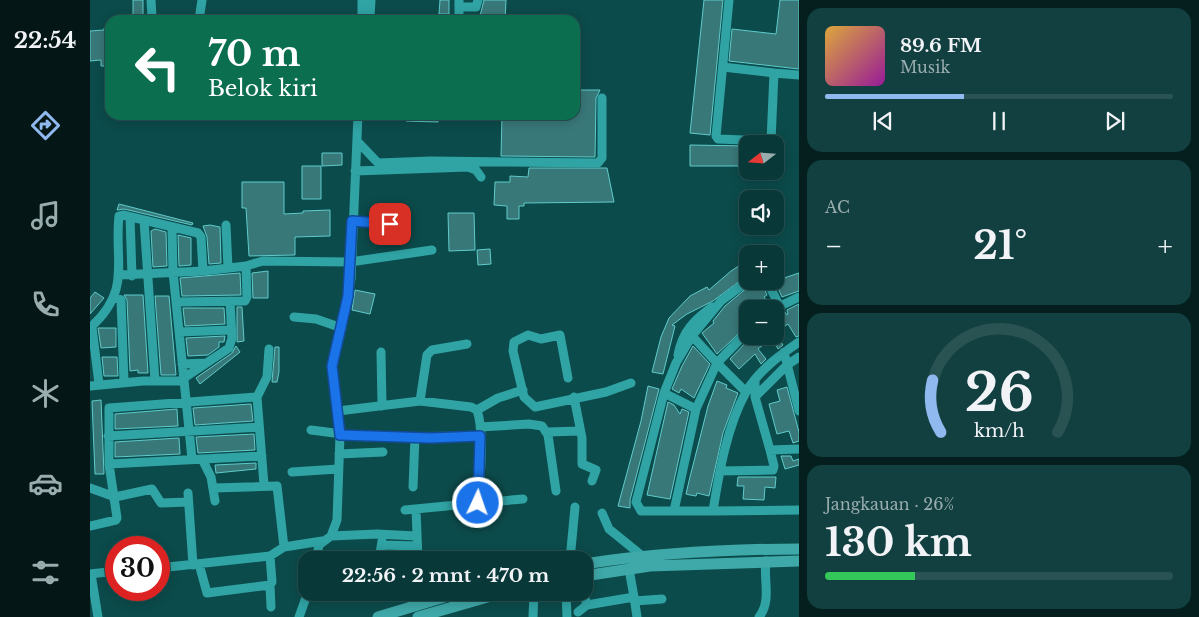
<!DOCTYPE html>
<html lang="id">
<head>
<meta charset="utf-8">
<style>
	:root { --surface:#093838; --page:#123f40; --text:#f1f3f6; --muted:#99acae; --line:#295253; --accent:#90b9f0 }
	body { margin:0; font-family:"Libre Baskerville",serif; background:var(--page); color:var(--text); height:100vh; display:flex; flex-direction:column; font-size:19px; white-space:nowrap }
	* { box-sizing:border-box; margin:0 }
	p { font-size:16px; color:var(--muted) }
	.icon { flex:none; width:28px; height:28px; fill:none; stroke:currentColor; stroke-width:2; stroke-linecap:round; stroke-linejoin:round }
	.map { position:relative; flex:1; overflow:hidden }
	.sheet { display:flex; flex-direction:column; gap:8px; padding:8px; background:#051f1f; width:400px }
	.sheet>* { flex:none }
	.banner { position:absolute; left:15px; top:15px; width:475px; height:105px; border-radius:15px; box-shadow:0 2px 12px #0003,0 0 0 1px var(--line); background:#0b6e4f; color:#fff; overflow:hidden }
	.needle { width:32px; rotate:253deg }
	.fabs { position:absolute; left:649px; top:135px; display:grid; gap:10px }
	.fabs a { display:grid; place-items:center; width:45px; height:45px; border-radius:10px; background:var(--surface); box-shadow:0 2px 12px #0003,0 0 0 1px var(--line); font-size:25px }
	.speed { position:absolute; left:15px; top:536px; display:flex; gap:10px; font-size:25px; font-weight:700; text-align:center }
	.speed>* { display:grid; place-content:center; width:65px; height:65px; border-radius:50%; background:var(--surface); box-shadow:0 2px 12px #0003,0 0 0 1px var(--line); line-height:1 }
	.speed .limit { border:8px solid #d22; background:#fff; color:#111 }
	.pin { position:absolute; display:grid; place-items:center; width:42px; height:42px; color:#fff; margin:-21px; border-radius:10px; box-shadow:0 2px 8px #0006 }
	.me { position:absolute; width:55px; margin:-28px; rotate:3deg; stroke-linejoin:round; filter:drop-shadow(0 0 4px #0008) }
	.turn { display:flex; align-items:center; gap:18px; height:105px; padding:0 20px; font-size:22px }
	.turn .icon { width:65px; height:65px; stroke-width:2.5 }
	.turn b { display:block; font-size:35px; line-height:42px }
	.big { font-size:38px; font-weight:700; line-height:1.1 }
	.sheet .card { flex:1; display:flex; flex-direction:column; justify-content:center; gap:8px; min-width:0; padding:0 18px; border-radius:15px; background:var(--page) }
	.sheet .dial { align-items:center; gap:0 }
	.dial svg { height:130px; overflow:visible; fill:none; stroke:var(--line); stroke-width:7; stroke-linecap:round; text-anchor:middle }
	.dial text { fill:var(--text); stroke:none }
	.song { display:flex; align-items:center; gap:15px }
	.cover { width:60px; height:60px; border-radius:8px; background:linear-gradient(135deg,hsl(40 70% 55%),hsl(300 70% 35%)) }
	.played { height:5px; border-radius:2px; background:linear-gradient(90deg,var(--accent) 40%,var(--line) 40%) }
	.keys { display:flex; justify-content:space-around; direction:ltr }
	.heat { display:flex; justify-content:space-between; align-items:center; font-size:28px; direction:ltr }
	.charge { height:8px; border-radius:4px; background:linear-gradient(90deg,#34c759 26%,var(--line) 0) }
	.trip { position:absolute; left:208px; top:551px; width:295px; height:50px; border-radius:15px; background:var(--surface); box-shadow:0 2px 12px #0003,0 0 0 1px var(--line); font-weight:700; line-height:50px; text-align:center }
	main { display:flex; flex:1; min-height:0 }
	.menu { display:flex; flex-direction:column; width:90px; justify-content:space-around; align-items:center; background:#041616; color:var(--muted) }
	.menu .icon { width:35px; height:35px }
	.menu .on { color:var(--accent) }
	.menu b { font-size:22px; color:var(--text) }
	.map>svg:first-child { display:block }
</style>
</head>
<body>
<main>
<nav class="menu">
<b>22:54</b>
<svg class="icon on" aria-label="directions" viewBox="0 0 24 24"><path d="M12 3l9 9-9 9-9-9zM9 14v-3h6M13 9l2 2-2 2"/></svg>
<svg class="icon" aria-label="music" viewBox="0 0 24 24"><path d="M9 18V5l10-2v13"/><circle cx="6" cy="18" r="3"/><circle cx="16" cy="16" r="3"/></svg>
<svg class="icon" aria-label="phone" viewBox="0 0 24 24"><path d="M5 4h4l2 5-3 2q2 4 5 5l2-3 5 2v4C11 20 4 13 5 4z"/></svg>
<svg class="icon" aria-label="climate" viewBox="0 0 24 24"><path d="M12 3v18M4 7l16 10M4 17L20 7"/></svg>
<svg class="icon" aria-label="car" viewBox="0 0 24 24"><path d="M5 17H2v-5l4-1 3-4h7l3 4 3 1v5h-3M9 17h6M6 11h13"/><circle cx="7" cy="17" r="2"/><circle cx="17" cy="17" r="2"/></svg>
<svg class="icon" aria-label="filters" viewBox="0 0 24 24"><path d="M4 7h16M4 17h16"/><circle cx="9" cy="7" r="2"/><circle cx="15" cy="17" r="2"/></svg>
</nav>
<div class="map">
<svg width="709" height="617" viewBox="0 0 709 617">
	<rect width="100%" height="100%" fill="#0c4b4b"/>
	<path fill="#397879" stroke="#5fcbcb" d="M43 0H53V18H43Z
		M350 0H359V14H349Z
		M394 0H416L415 20H389Z
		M614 0H633L620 135 600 133Z
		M690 0H709V69L639 61 642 29 686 34Z
		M14 28H20V66H11V60L0 61V31L14 30Z
		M485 90H510L506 98 505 157 411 156 412 115H485Z
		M316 115H348V122L316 121Z
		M600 145 658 146V166H600Z
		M232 153H252V165L232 166Z
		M212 166H231V199H212Z
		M439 168H517L524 202 434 203V206H429V219H417V206L404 205 405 182H420V176L438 177Z
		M152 182H194V214L213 213V211L240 210V236L205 237V255L159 256 156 208H152Z
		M29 204 103 223 102 225 34 209 27 210Z
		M358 213H384L385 250 359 251Z
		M120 225 130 227 131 263 119 264 117 237 113 226Z
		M65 229 76 232 77 266 63 267 61 231Z
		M88 235 101 238V265L89 266Z
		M400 249 401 264 388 265 387 250Z
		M658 260V275L623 301 597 314 582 325 585 326 573 374 562 372 571 337 579 318 600 296 617 287 619 290 641 271Z
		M178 271V298H163L162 273Z
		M150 273 151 295 92 296 90 278Z
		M709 273V291L692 297 685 281Z
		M671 281 677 295 674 297 679 305 678 309H658V325L627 354 612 333 624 323 623 321 635 306 664 282Z
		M265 290 285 294 280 314 262 310Z
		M5 292 14 298 0 314V298Z
		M34 295H53L58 373H48V370L40 371 37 300Z
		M65 296H79L86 375H71Z
		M709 304V336L706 337 698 324 685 333V315L694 311 697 315 698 314 697 310Z
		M147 307H152L154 341 147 342Z
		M93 308H134L135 324 95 326Z
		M8 328H26V347L11 348Z
		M135 336 134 342H129V347L118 355 98 356 96 338Z
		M662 336H687L693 345 688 349 682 338 668 349 676 359 671 364 665 354 649 369 640 359Z
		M146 346 150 352 110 384 106 378 142 353Z
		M603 346 620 364 604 398 591 389 589 393 582 389 592 366Z
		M185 347H189V372L187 382H182Z
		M12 357H27L28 376H14Z
		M627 381 637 385 636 388 648 393 633 433 619 496 607 493 606 496 600 495 596 494 599 481 618 406Z
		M558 386 569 389 540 500V508L528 506 551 421Z
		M697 387 709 432V441L703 443 699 431 687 434 679 404 690 401 687 390Z
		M11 400 14 474H5L2 401Z
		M578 402 584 405 590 414 592 409 599 412 580 499 557 495Z
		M161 404 163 421 105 425 103 408Z
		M87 409 88 426 25 429V414Z
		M164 434 165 450 108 453 106 437Z
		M89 438 90 454 25 457V442Z
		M691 456H701L703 461 709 459V465L695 469Z
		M166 463V469L126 473 125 465Z
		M648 477H686L685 488 675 487 674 500 653 499 654 486H647Z"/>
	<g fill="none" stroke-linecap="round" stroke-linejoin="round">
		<path stroke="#30a3a4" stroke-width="9" d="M61 0 62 17
			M272 0V20
			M639 0 626 136 628 139 681 141 684 73 709 75
			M369 7H386L388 0
			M280 17 281 0
			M109 20 112 0
			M369 20V0
			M633 67 684 73
			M267 141 288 163 341 161 508 163 512 158V98
			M265 171 378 167 386 170 391 177
			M40 217 42 276
			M54 220 65 381
			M262 221 299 224
			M136 225 138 268
			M82 227 83 272 102 459
			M30 275 113 271 156 266 173 261 260 262 342 250
			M677 281 689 305
			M24 297 31 300 34 382
			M86 302 155 301 157 297 156 266
			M684 309 709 297
			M204 317 226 319 252 328
			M2 327 9 384
			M0 328C42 290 24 263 29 216L33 215 108 233 111 237 113 271
			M89 332 141 330
			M602 336 586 363 574 393 546 502 551 511H623
			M709 342C690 355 668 371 656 392 637 426 629 473 623 511L709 510
			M291 352 292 406
			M694 352 709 411
			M588 355C592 332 604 320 622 307
			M92 364 116 363
			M94 378 139 348 142 338 140 301
			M478 378 470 335 451 339 438 335 424 342 423 351 434 397 445 407 516 392 541 383
			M665 381V397L680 450 709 449
			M0 386 53 381H94
			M656 392 627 363 658 331
			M574 393 606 409
			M484 397 492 438V464L506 470 502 481
			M665 397 697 365 709 357
			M330 401 337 355 342 350 377 344
			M387 410 408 398 433 390
			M248 411 330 401 381 407 387 410C395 434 390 478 388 503L315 510
			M390 427 439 424 452 426 458 435 466 491
			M221 430 276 437 390 436
			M457 432 490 431
			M18 436 169 427
			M249 454 293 452
			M112 459 121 477 125 501
			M19 464 172 456
			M630 471 683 470 684 466 680 450
			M202 472 248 469
			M174 485 167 397 177 377 179 349
			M323 487 325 437
			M0 488 25 497 62 489 71 503 98 502
			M124 488 187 486 194 547
			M98 493 103 565
			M388 503 433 499
			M326 509 328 560
			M584 511 606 409 627 363 602 336 631 301 658 281
			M512 513 519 529 551 555
			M0 526 26 520 27 518 19 464V408L167 397
			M241 536 287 534 326 536
			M292 545 327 546
			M226 560 229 545 241 536 247 520 250 435 242 366 252 328 261 279 268 115
			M289 560 292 541
			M480 560 485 507
			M109 564 117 593 180 585 182 582 180 556
			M69 568 180 556 194 547 232 541
			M0 574 26 571
			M1 574 8 617
			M180 585 181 607
			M476 592 477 617
			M493 592 497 605 544 597 539 569
			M544 597 547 617
			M545 601 572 599
			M488 612 497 605
			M209 617 218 592
			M443 617 444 592
			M669 617C682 601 673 579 676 561"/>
		<path stroke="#3fa8a8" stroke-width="11" d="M494 564C566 553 636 549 709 549
			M494 576 560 566 709 561
			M288 617 371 592
			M328 617 415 592"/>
	</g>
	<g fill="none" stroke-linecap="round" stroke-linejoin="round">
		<defs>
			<path id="route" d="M300 224 262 221 258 296 242 366 250 435 341 438 390 436 388 503"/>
		</defs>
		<use href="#route" stroke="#114b97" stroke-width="12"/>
		<use href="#route" stroke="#1a73e8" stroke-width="9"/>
	</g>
</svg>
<div class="fabs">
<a><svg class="needle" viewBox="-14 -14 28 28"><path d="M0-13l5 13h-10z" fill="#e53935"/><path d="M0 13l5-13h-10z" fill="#99acae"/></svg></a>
<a><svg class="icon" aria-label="sound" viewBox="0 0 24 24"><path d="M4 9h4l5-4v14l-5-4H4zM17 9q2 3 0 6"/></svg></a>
<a>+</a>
<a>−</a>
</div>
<div class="speed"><div class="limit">30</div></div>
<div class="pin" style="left:300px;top:224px;background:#d93025"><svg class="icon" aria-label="arrive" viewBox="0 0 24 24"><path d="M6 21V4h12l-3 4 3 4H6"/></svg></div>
<svg class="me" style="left:388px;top:503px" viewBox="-20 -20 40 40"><circle r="17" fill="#1a73e8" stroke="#fff" stroke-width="3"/><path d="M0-11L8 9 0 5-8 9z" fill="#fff"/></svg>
<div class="trip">22:56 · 2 mnt · 470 m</div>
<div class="banner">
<div class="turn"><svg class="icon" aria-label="left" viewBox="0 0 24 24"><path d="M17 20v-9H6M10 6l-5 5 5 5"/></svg><div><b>70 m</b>Belok kiri</div></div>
</div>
</div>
<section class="sheet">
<div class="card">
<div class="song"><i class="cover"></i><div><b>89.6 FM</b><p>Musik</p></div></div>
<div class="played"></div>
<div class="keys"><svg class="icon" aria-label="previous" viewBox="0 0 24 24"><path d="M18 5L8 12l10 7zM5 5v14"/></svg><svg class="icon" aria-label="pause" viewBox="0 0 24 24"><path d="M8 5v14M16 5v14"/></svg><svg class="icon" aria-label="next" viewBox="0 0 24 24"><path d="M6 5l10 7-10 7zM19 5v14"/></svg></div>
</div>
<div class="card"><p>AC</p>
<div class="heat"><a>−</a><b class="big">21°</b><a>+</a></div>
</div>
<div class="card dial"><svg viewBox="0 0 100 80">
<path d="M14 69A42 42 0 1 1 86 69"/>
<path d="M14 69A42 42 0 0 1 9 37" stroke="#90b9f0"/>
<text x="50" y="56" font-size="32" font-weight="700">26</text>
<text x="50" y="72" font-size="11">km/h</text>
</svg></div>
<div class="card"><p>Jangkauan · 26%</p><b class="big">130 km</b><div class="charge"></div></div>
</section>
</main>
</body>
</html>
